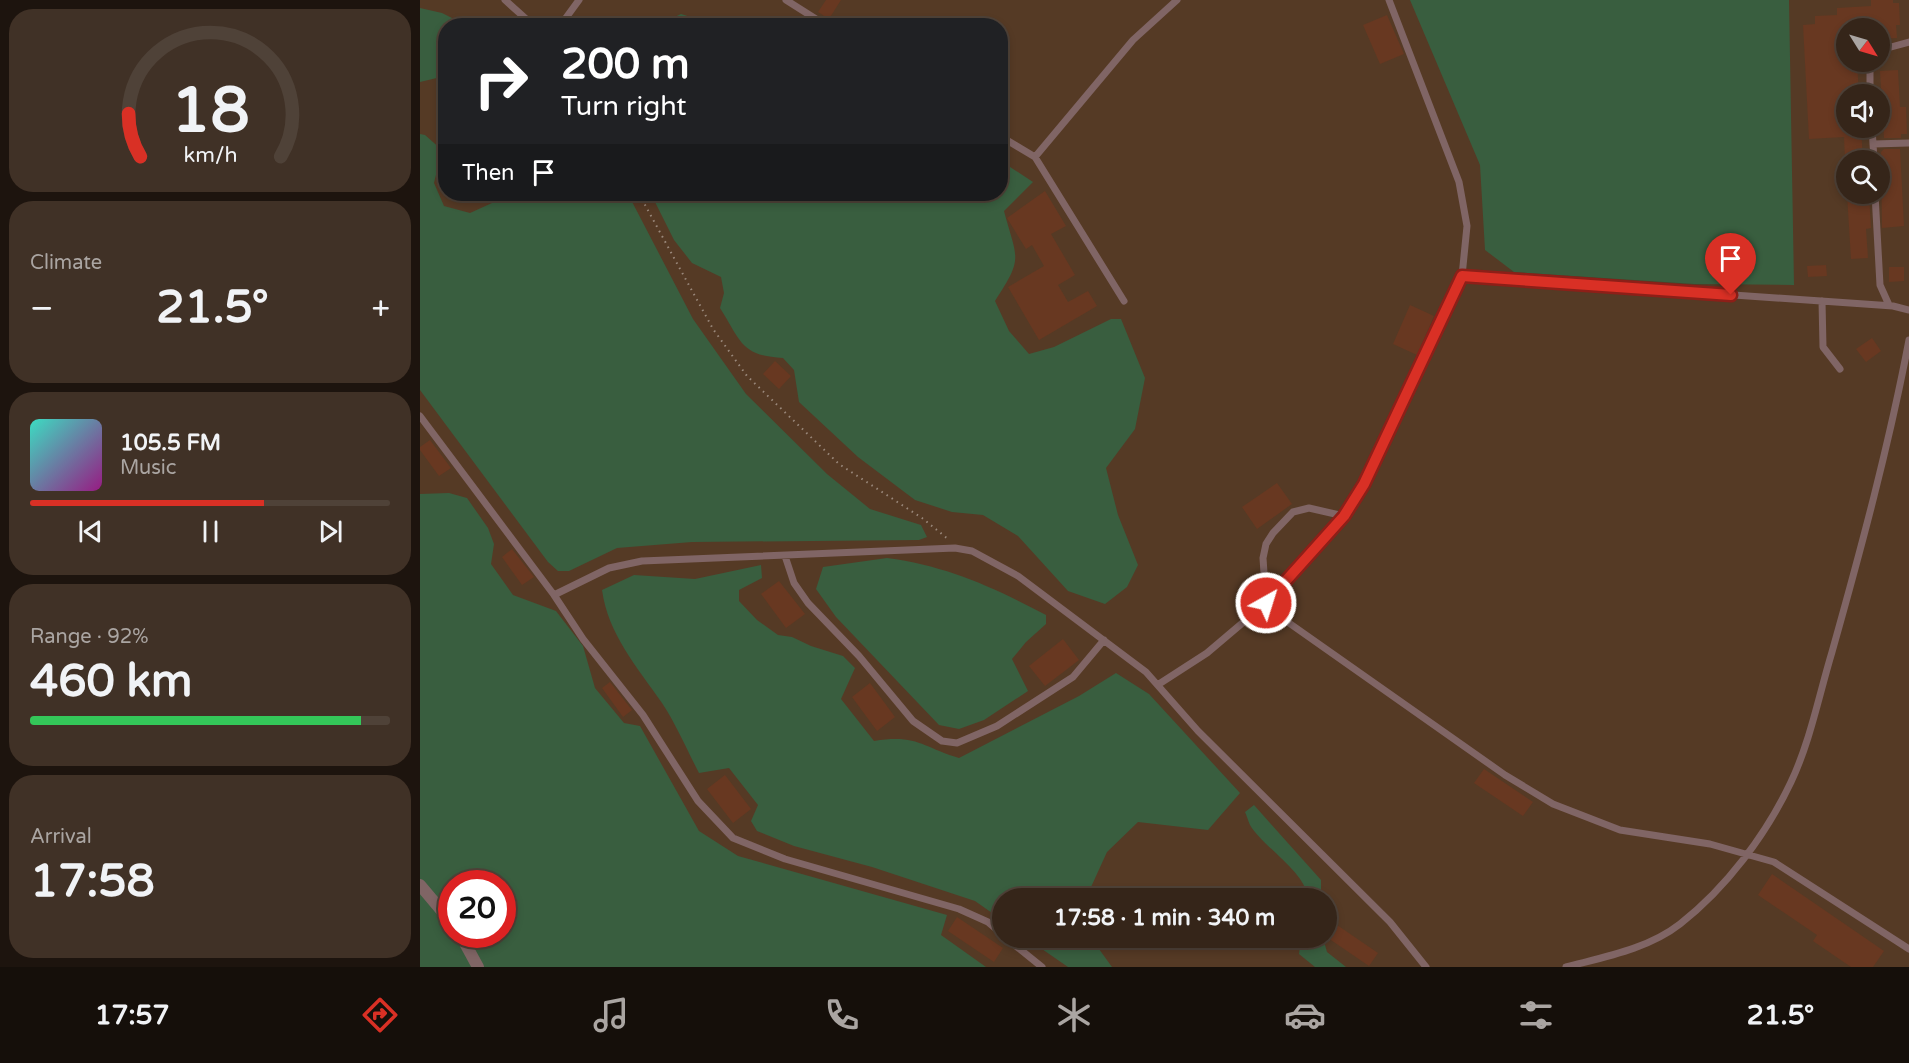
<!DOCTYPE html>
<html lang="en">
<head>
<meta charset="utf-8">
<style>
	:root { --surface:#352519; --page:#403126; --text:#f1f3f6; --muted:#aaa5a2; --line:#4f4238; --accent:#d93025 }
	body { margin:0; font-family:"Varela Round",sans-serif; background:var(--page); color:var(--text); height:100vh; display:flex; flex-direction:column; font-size:22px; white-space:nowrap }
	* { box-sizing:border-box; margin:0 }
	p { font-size:20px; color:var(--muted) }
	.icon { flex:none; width:33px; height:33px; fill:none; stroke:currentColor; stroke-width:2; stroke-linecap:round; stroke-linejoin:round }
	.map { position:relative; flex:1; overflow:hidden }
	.drawer { display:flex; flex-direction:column; gap:9px; padding:9px; background:#1d140e; width:420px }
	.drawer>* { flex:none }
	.guide { position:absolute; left:18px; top:18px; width:570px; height:183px; border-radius:24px; box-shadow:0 3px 9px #0003,0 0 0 2px var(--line); background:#202124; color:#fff; overflow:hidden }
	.needle { width:39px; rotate:127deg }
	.fabs { position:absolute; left:1416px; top:18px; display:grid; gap:12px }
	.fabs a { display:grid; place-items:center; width:54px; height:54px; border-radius:50%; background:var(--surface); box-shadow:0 3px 9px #0003,0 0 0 2px var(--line); font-size:30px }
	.speed { position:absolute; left:18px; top:870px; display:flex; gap:12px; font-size:30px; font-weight:700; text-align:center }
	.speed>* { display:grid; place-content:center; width:78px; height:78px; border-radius:50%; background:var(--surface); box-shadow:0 3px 9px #0003,0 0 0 2px var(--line); line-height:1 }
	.speed .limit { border:9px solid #d22; background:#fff; color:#111 }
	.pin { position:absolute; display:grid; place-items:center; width:51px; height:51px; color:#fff; margin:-62px -26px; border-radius:50% 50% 50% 0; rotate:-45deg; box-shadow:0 0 6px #0007 }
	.pin .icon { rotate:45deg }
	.me { position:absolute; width:66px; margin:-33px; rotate:39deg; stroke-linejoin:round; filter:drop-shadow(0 0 4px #0008) }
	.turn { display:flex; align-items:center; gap:21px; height:126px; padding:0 24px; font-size:27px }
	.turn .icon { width:78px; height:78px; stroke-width:2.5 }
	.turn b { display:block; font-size:42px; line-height:51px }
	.then { display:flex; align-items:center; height:57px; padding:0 24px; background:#0003; gap:12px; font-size:22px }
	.big { font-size:45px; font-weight:700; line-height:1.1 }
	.drawer .tile { flex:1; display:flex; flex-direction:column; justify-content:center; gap:9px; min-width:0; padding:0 21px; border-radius:24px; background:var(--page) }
	.drawer .dial { align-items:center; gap:0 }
	.dial svg { height:156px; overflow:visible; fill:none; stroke:var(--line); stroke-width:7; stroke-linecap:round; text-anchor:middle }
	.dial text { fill:var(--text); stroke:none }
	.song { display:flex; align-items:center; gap:18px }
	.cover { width:72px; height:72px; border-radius:9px; background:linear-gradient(135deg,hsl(170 70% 55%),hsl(310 70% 35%)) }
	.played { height:6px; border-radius:3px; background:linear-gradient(90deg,var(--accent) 65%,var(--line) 65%) }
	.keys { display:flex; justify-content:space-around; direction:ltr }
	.heat { display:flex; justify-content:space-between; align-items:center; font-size:33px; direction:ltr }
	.charge { height:9px; border-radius:4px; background:linear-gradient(90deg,#34c759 92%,var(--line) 0) }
	.trip { position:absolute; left:572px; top:888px; width:345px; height:60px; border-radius:30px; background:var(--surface); box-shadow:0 3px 9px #0003,0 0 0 2px var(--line); font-weight:700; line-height:60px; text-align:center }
	.menu { display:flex; height:96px; justify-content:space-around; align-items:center; background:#150f0a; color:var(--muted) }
	.menu .icon { width:42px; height:42px }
	.menu .selected { color:var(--accent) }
	.menu b { font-size:27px; color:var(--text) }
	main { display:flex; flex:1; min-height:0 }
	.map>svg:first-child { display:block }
</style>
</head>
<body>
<main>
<section class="drawer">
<div class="tile dial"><svg viewBox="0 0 100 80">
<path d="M14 69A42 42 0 1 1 86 69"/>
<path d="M14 69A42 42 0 0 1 8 47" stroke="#d93025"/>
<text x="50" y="56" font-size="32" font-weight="700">18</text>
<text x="50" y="72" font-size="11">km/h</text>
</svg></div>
<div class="tile"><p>Climate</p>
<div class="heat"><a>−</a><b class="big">21.5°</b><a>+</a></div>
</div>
<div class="tile">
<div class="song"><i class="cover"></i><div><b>105.5 FM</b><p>Music</p></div></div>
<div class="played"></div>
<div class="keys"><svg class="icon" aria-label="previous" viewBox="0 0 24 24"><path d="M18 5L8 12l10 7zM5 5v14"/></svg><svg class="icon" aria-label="pause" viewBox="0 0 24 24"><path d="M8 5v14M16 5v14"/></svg><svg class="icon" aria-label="next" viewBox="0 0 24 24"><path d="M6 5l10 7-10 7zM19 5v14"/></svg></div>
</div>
<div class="tile"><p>Range · 92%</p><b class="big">460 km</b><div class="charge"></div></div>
<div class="tile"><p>Arrival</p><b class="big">17:58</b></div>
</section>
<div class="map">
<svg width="1489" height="967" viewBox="0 0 1489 967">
	<rect width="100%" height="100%" fill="#473121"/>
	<path fill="#553a25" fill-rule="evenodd" d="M0 0H1489V967H351L0 497ZM26 26H580V194H26ZM1426 28H1460V62H1426ZM1426 94H1460V128H1426ZM1426 160H1460V194H1426ZM582 898H906V938H582Z"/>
	<path fill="#395e3f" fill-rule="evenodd" d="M990 0H1369L1374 285 1274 284 1094 272 1065 250 1060 165Z
		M0 8 22 13 46 25 26 26 25 76 0 82Z
		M261 14 296 25H297H238Z
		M0 134 5 135 22 150 14 183 24 206 50 213 72 203 71 194H208L273 319 326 394 407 474 450 509 501 525 507 537 499 540 272 542 197 548 149 571H138L128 562 0 390Z
		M581 161 613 182 584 211C597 260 604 257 575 301L589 331 609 354 634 347 691 319H701L725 378 715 429 686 468 698 515 718 565 707 587 685 604 648 591 598 536 563 515 532 512 495 500 438 457 379 402 374 370 363 358C321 356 321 341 300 308L304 293 301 277 272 263 254 240 231 194H580Z
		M29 493 47 498 68 528 74 544 71 564 93 595 136 611 163 646 175 688 204 723 220 726 279 831 318 856 527 915 521 935 566 967H0V494ZM32 884H82V934H32Z
		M467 558C527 566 573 587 626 615V624L606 642 592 659 608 691 564 720 539 729 519 725 416 617 396 589 403 567Z
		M341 565 342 578 319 590V601L337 620 358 635 372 637 391 646 423 656 435 668 421 699 454 741C497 734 502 747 539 758L659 696 696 673 729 694 820 793 788 830 718 822 687 852 666 898H582V920L555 901 452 867 374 846 337 831 331 821 338 805 309 768 279 773C267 750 256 724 242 703 217 667 188 634 182 590L214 575 275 579Z
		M834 805 901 880V898H887C889 875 841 845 830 825 828 821 827 816 825 812Z
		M606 938H671L692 967H648Z
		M881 938H903L907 952 926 967H895L879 954Z"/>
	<path fill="#683821" d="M406 0H421L409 19 398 12Z
		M1451 0H1473V3H1479L1480 25H1476L1477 38 1460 39V28H1426V62H1437L1439 94H1426V128H1441L1443 160H1425L1424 137 1389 139 1383 25 1395 24V16L1417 15V8L1451 6Z
		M967 15 984 54 960 64 943 25Z
		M1478 70 1480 107H1486L1487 134H1481V138H1464L1460 71Z
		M1464 149H1480L1484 226 1462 228 1461 152Z
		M625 191 646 226 631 234 655 275 638 285 648 302 668 291 677 306 619 340 588 287 624 266 612 245 606 249 587 218Z
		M1427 194H1449L1451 228 1446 229 1448 258 1431 259Z
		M1406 265 1407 276 1388 277 1387 266Z
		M1469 267H1484V281L1469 282Z
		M990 305 1014 316 997 355 973 344Z
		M1452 338 1461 351 1446 362 1436 349Z
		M355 361 371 376 359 389 343 374Z
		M10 440 31 468 19 476 0 450V447Z
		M857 483 872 504 837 529 822 507Z
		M92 549 114 577 102 585 82 557Z
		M359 581 385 614 366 628 341 594Z
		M643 639 659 660 625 686 609 666Z
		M190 682 212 710 203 717 182 688Z
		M450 683 475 717 457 731 432 697Z
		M1064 769 1113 802 1103 816 1054 783Z
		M305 775 331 809 313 823 287 789Z
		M1352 874 1464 951 1453 967H1431L1393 941 1397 935 1338 895Z
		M537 917 583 948 574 962 528 931Z
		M917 925 958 953 949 966 908 938Z"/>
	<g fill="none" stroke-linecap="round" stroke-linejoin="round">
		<path stroke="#9a887b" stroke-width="2" stroke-dasharray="1.5 4.5" stroke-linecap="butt" d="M219 194 293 329 327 376 419 464 502 518 528 539"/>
		<path stroke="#806565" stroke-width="7" d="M85 0 114 26
			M366 0 407 26
			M140 26 159 0
			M1460 50 1489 42
			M1450 94V62
			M1452 128 1454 160
			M580 136 615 157 704 301
			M1453 144 1489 143
			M615 157 713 40 757 0
			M1455 194 1460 285 1469 305
			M1042 276 1473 306 1489 310
			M1402 301 1403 347 1420 369
			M0 416 134 595 163 639 223 715 278 801 313 838 365 859 539 909 568 922 582 934
			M924 516 889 508 873 512 853 533 846 544 843 558 846 603 869 623 1085 775 1133 804 1200 830 1290 844 1354 862 1489 949
			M365 556 374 583 388 603 439 656 493 721 522 741 537 743 577 726 653 677 684 640
			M134 595 189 568 222 561 535 548 552 551 598 576 726 672 778 731 970 922 1006 967
			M739 684 787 653 846 603 924 516 957 461 1042 276 1047 226 1039 182 969 0
			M586 938 622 967
			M1146 967C1184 957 1228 949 1260 924 1306 888 1346 835 1371 782 1390 742 1399 695 1412 652 1441 549 1469 445 1489 340"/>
		<path stroke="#806565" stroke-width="12" d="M0 885 32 923
			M40 934 58 967"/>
	</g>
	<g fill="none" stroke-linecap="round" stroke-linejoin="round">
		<defs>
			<path id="route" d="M846 603 924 516 944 484 1042 276 1311 295"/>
		</defs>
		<use href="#route" stroke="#8d1f18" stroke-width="15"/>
		<use href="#route" stroke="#d93025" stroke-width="10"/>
	</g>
</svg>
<div class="fabs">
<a><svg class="needle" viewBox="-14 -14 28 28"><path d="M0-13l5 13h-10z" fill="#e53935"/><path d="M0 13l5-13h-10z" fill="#aaa5a2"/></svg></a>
<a><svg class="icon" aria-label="sound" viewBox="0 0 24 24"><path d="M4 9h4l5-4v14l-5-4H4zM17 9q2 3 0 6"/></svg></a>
<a><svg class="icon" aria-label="search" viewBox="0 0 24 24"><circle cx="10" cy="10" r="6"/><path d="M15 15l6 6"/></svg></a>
</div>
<div class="speed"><div class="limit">20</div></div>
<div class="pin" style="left:1311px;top:295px;background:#d93025"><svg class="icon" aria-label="arrive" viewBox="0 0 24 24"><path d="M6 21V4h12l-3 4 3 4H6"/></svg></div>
<svg class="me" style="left:846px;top:603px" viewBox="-20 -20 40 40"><circle r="17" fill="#d93025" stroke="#fff" stroke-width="3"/><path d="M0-11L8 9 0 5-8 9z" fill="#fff"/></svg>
<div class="trip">17:58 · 1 min · 340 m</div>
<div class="guide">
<div class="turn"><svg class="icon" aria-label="right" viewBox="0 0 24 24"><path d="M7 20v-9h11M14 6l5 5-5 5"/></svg><div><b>200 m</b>Turn right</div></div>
<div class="then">Then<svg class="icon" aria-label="arrive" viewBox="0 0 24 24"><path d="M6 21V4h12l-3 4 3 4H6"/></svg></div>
</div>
</div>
</main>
<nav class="menu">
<b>17:57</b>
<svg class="icon selected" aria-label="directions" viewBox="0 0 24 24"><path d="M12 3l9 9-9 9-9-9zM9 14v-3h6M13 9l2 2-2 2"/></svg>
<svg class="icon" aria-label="music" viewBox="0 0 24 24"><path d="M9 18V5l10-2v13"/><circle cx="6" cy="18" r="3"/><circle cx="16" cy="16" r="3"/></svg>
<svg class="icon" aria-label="phone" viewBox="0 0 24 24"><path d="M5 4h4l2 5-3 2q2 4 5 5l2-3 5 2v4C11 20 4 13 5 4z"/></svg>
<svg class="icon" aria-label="climate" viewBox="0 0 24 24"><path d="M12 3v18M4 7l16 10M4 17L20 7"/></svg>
<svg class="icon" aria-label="car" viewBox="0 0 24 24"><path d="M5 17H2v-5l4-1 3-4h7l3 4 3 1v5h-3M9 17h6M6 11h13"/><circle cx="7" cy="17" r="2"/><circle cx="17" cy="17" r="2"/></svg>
<svg class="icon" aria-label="filters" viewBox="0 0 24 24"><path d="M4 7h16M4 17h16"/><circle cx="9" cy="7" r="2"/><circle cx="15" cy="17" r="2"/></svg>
<b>21.5°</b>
</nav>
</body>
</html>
